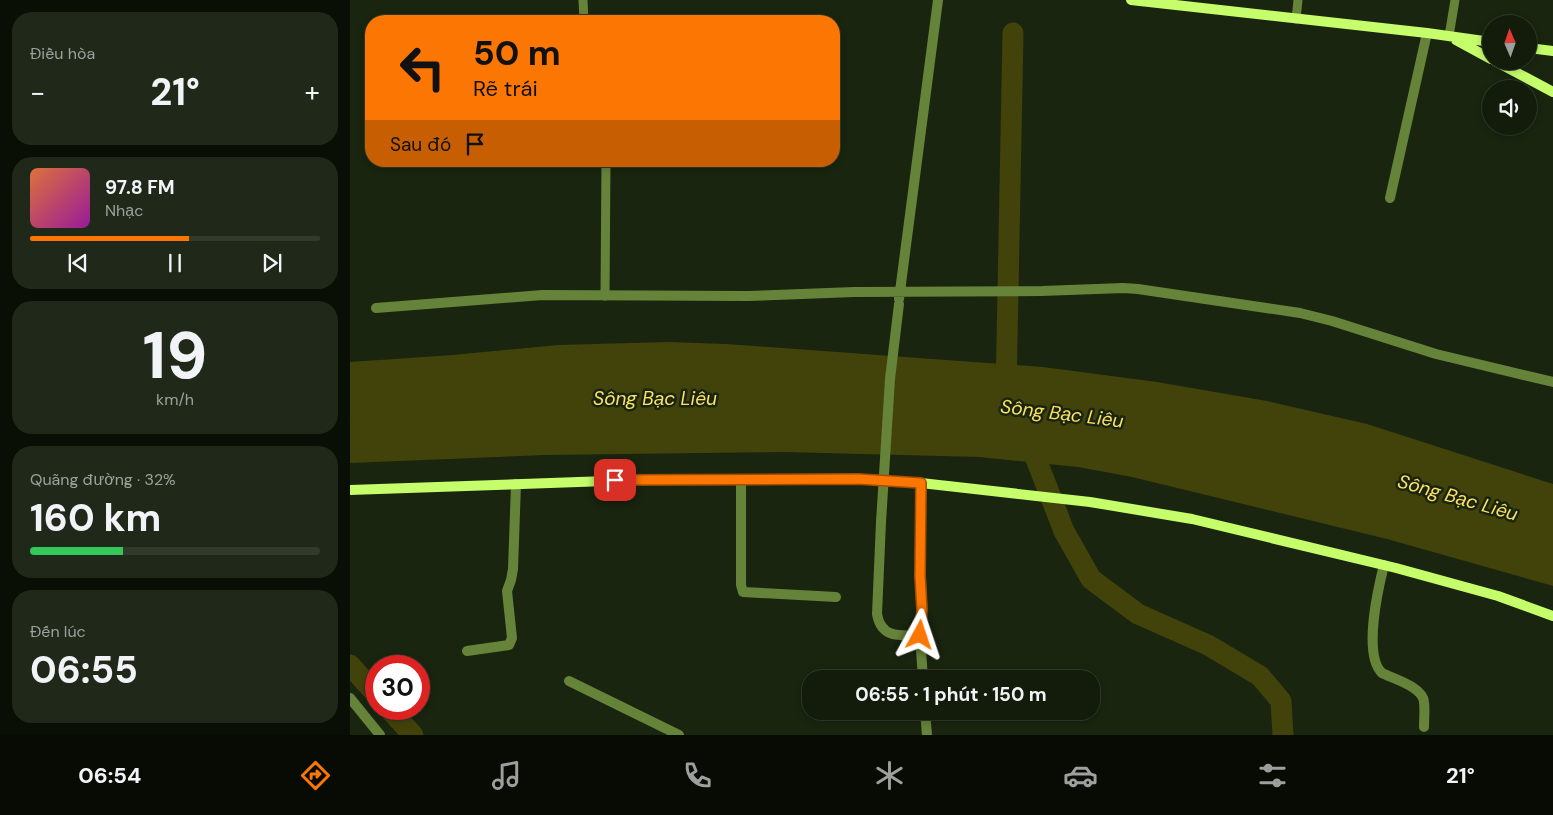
<!DOCTYPE html>
<html lang="vi">
<head>
<meta charset="utf-8">
<style>
	:root { --surface:#131c0b; --page:#202919; --text:#f1f3f6; --muted:#9da19d; --line:#323a2c; --accent:#fb7603 }
	body { margin:0; font-family:"DM Sans",sans-serif; background:var(--page); color:var(--text); height:100vh; display:flex; flex-direction:column; font-size:19px; white-space:nowrap }
	* { box-sizing:border-box; margin:0 }
	p { font-size:16px; color:var(--muted) }
	.icon { flex:none; width:28px; height:28px; fill:none; stroke:currentColor; stroke-width:2; stroke-linecap:round; stroke-linejoin:round }
	.map { position:relative; flex:1; overflow:hidden }
	.details { display:flex; flex-direction:column; gap:12px; padding:12px; background:#0a0f06; width:350px }
	.details>* { flex:none }
	.banner { position:absolute; left:15px; top:15px; width:475px; height:152px; border-radius:20px; box-shadow:0 2px 8px #0003,0 0 0 1px var(--line); background:#fb7603; color:#111; overflow:hidden }
	.needle { width:32px; rotate:358deg }
	.buttons { position:absolute; left:1132px; top:15px; display:grid; gap:10px }
	.buttons a { display:grid; place-items:center; width:55px; height:55px; border-radius:50%; background:var(--surface); box-shadow:0 2px 8px #0003,0 0 0 1px var(--line); font-size:25px }
	.speed { position:absolute; left:15px; top:655px; display:flex; gap:10px; font-size:25px; font-weight:700; text-align:center }
	.speed>* { display:grid; place-content:center; width:65px; height:65px; border-radius:50%; background:var(--surface); box-shadow:0 2px 8px #0003,0 0 0 1px var(--line); line-height:1 }
	.speed .limit { border:8px solid #d22; background:#fff; color:#111 }
	.pin { position:absolute; display:grid; place-items:center; width:42px; height:42px; color:#fff; margin:-21px; border-radius:10px; box-shadow:0 2px 8px #0006 }
	.me { position:absolute; width:55px; margin:-28px; rotate:5deg; stroke-linejoin:round; filter:drop-shadow(0 0 4px #0008) }
	.turn { display:flex; align-items:center; gap:18px; height:105px; padding:0 25px; font-size:22px }
	.turn .icon { width:65px; height:65px; stroke-width:2.5 }
	.turn b { display:block; font-size:35px; line-height:42px }
	.then { display:flex; align-items:center; height:48px; padding:0 25px; background:#0003; gap:10px; font-size:19px }
	.big { font-size:38px; font-weight:700; line-height:1.1 }
	.details .widget { flex:1; display:flex; flex-direction:column; justify-content:center; gap:8px; min-width:0; padding:0 18px; border-radius:20px; background:var(--page) }
	.details .dial { align-items:center; gap:0 }
	.dial b { font-size:65px; line-height:1 }
	.song { display:flex; align-items:center; gap:15px }
	.cover { width:60px; height:60px; border-radius:8px; background:linear-gradient(135deg,hsl(20 70% 55%),hsl(300 70% 35%)) }
	.played { height:5px; border-radius:2px; background:linear-gradient(90deg,var(--accent) 55%,var(--line) 55%) }
	.keys { display:flex; justify-content:space-around; direction:ltr }
	.heat { display:flex; justify-content:space-between; align-items:center; font-size:28px; direction:ltr }
	.charge { height:8px; border-radius:4px; background:linear-gradient(90deg,#34c759 32%,var(--line) 0) }
	.trip { position:absolute; left:452px; top:670px; width:298px; height:50px; border-radius:20px; background:var(--surface); box-shadow:0 2px 8px #0003,0 0 0 1px var(--line); font-weight:700; line-height:50px; text-align:center }
	.tab-bar { display:flex; height:80px; justify-content:space-around; align-items:center; background:#080b04; color:var(--muted) }
	.tab-bar .icon { width:35px; height:35px }
	.tab-bar .on { color:var(--accent) }
	.tab-bar b { font-size:22px; color:var(--text) }
	main { display:flex; flex:1; min-height:0 }
	.map>svg:first-child { display:block }
</style>
</head>
<body>
<main>
<section class="details">
<div class="widget"><p>Điều hòa</p>
<div class="heat"><a>−</a><b class="big">21°</b><a>+</a></div>
</div>
<div class="widget">
<div class="song"><i class="cover"></i><div><b>97.8 FM</b><p>Nhạc</p></div></div>
<div class="played"></div>
<div class="keys"><svg class="icon" aria-label="previous" viewBox="0 0 24 24"><path d="M18 5L8 12l10 7zM5 5v14"/></svg><svg class="icon" aria-label="pause" viewBox="0 0 24 24"><path d="M8 5v14M16 5v14"/></svg><svg class="icon" aria-label="next" viewBox="0 0 24 24"><path d="M6 5l10 7-10 7zM19 5v14"/></svg></div>
</div>
<div class="widget dial"><b>19</b><p>km/h</p></div>
<div class="widget"><p>Quãng đường · 32%</p><b class="big">160 km</b><div class="charge"></div></div>
<div class="widget"><p>Đến lúc</p><b class="big">06:55</b></div>
</section>
<div class="map">
<svg width="1203" height="735" viewBox="0 0 1203 735">
	<rect width="100%" height="100%" fill="#19250f"/>
	<path fill="#42420b" d="M318 342 376 344 693 367 807 382 917 401 1017 424 1203 484V586L1037 539 782 477 728 467 629 457 434 452 194 455 0 463V362L103 355 208 345Z"/>
	<g fill="none" stroke-linecap="round" stroke-linejoin="round">
		<path stroke="#42420b" stroke-width="21" d="M656 393 663 33
			M684 435 686 459 714 531 741 579 788 614 858 645 910 676 931 701 933 735
			M0 665 26 694
			M39 709 63 735"/>
		<path stroke="#66833a" stroke-width="9" d="M233 0 234 21
			M946 19 948 0
			M1099 36 1105 0
			M255 296 256 161"/>
		<path stroke="#66833a" stroke-width="10" d="M1040 198 1077 33
			M549 299 588 0
			M26 308 192 295 398 296 504 292 692 291 773 288 788 289 950 313 982 321 1086 354 1203 382
			M391 479V585L393 592 486 597
			M531 522 527 614C531 638 549 636 570 635L572 610 571 576V483
			M1034 565C1028 589 1013 655 1032 673 1044 679 1073 687 1074 702 1075 710 1074 719 1074 727
			M570 635 573 679
			M117 651 159 645 162 638 157 591 161 580 163 569 166 484
			M219 681 329 735
			M0 698 30 735
			M575 711 577 735"/>
		<path stroke="#c5fd6b" stroke-width="10" d="M781 0 1077 33 1141 42
			M1106 40 1141 59
			M1179 48 1203 51
			M1145 61 1203 92
			M0 490 285 480 508 479 571 483 740 502 842 519 1046 568 1148 596 1203 616"/>
		<path stroke="#66833a" stroke-width="10" d="M531 522 540 379 549 304"/>
	</g>
	<g fill="none" stroke-linecap="round" stroke-linejoin="round">
		<defs>
			<path id="route" d="M265 480 508 479 571 483 570 576 572 610 570 635"/>
		</defs>
		<use href="#route" stroke="#a34d02" stroke-width="12"/>
		<use href="#route" stroke="#fb7603" stroke-width="9"/>
	</g>
	<g text-anchor="middle" stroke-width="5" stroke-linejoin="round" paint-order="stroke">
		<g font-size="19" font-style="italic" fill="#fde263" stroke="#19250f">
			<text x="305" y="405">Sông Bạc Liêu</text>
			<text transform="translate(712 413) rotate(7)" y="7">Sông Bạc Liêu</text>
			<text transform="translate(1108 497) rotate(16)" y="7">Sông Bạc Liêu</text>
		</g>
	</g>
</svg>
<div class="buttons">
<a><svg class="needle" viewBox="-14 -14 28 28"><path d="M0-13l5 13h-10z" fill="#e53935"/><path d="M0 13l5-13h-10z" fill="#9da19d"/></svg></a>
<a><svg class="icon" aria-label="sound" viewBox="0 0 24 24"><path d="M4 9h4l5-4v14l-5-4H4zM17 9q2 3 0 6"/></svg></a>
</div>
<div class="speed"><div class="limit">30</div></div>
<div class="pin" style="left:265px;top:480px;background:#d93025"><svg class="icon" aria-label="arrive" viewBox="0 0 24 24"><path d="M6 21V4h12l-3 4 3 4H6"/></svg></div>
<svg class="me" style="left:570px;top:635px" viewBox="-20 -20 40 40"><path d="M0-17L14 15 0 8-14 15z" fill="#fb7603" stroke="#fff" stroke-width="4"/></svg>
<div class="trip">06:55 · 1 phút · 150 m</div>
<div class="banner">
<div class="turn"><svg class="icon" aria-label="left" viewBox="0 0 24 24"><path d="M17 20v-9H6M10 6l-5 5 5 5"/></svg><div><b>50 m</b>Rẽ trái</div></div>
<div class="then">Sau đó<svg class="icon" aria-label="arrive" viewBox="0 0 24 24"><path d="M6 21V4h12l-3 4 3 4H6"/></svg></div>
</div>
</div>
</main>
<nav class="tab-bar">
<b>06:54</b>
<svg class="icon on" aria-label="directions" viewBox="0 0 24 24"><path d="M12 3l9 9-9 9-9-9zM9 14v-3h6M13 9l2 2-2 2"/></svg>
<svg class="icon" aria-label="music" viewBox="0 0 24 24"><path d="M9 18V5l10-2v13"/><circle cx="6" cy="18" r="3"/><circle cx="16" cy="16" r="3"/></svg>
<svg class="icon" aria-label="phone" viewBox="0 0 24 24"><path d="M5 4h4l2 5-3 2q2 4 5 5l2-3 5 2v4C11 20 4 13 5 4z"/></svg>
<svg class="icon" aria-label="climate" viewBox="0 0 24 24"><path d="M12 3v18M4 7l16 10M4 17L20 7"/></svg>
<svg class="icon" aria-label="car" viewBox="0 0 24 24"><path d="M5 17H2v-5l4-1 3-4h7l3 4 3 1v5h-3M9 17h6M6 11h13"/><circle cx="7" cy="17" r="2"/><circle cx="17" cy="17" r="2"/></svg>
<svg class="icon" aria-label="filters" viewBox="0 0 24 24"><path d="M4 7h16M4 17h16"/><circle cx="9" cy="7" r="2"/><circle cx="15" cy="17" r="2"/></svg>
<b>21°</b>
</nav>
</body>
</html>
